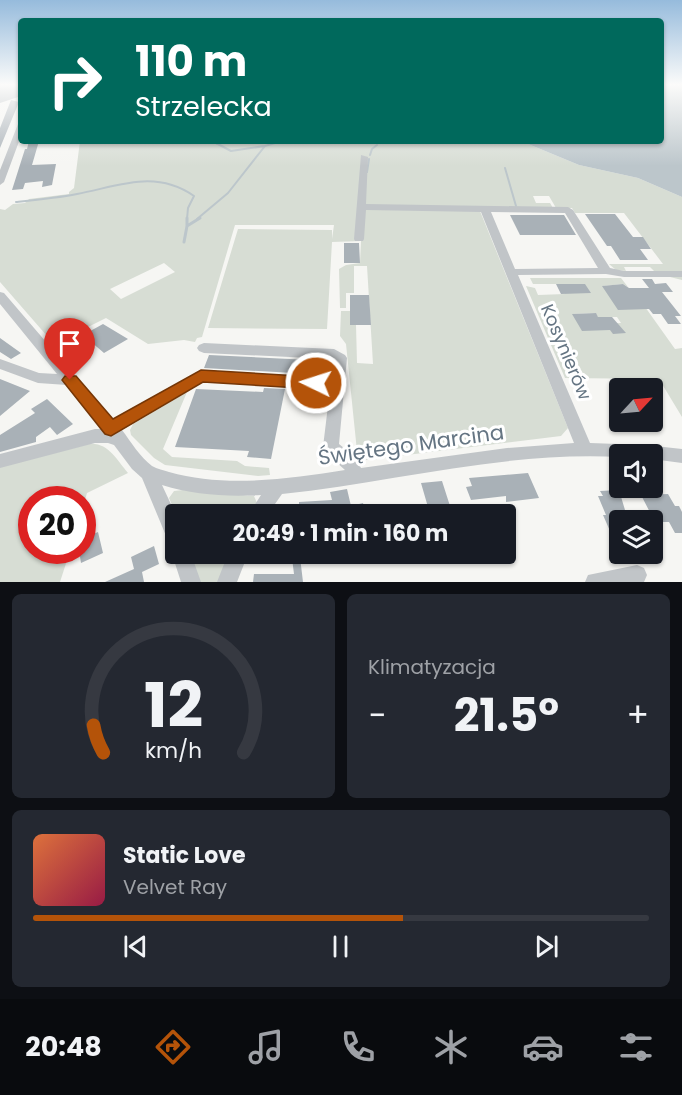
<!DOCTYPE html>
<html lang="pl">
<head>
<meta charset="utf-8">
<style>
	:root { --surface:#171b24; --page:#242831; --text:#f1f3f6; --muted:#9ea1a6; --line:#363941; --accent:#b45309 }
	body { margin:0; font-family:Poppins,sans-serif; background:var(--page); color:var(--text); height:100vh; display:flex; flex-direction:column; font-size:22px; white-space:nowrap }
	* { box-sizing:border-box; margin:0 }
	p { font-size:20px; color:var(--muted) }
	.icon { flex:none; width:33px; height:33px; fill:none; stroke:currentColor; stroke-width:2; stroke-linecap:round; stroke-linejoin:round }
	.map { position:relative; height:582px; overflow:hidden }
	.drawer { display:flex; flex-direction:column; gap:12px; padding:12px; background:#0d0f14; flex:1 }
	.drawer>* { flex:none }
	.hud { position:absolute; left:18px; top:18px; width:646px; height:126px; border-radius:6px; box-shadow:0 2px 4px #0004; background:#00695c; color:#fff; overflow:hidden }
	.needle { width:39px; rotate:64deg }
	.fabs { position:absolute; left:609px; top:378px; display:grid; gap:12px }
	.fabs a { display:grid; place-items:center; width:54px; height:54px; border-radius:6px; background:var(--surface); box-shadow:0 2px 4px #0004; font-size:30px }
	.speed { position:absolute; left:18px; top:486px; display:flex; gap:12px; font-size:30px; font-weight:700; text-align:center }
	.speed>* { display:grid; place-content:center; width:78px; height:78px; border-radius:50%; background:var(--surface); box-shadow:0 2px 4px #0004; line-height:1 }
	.speed .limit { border:9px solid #d22; background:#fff; color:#111 }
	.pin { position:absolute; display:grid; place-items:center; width:51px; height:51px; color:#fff; margin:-62px -26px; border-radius:50% 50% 50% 0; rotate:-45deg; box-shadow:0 0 6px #0007 }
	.pin .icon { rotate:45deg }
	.me { position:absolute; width:66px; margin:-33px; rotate:274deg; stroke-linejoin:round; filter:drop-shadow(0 0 4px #0008) }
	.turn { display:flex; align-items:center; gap:21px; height:126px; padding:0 18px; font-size:27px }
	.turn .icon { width:78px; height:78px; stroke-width:2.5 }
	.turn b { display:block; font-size:42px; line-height:51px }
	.big { font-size:45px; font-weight:700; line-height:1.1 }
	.drawer .tile { flex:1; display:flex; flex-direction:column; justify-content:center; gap:9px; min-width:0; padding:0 21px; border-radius:9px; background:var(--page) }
	.drawer .dial { align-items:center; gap:0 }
	.dial svg { height:156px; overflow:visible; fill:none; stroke:var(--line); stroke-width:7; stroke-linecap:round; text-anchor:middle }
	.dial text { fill:var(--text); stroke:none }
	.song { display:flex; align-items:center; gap:18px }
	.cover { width:72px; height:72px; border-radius:9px; background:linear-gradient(135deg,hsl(20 70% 55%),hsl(340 70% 35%)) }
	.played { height:6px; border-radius:3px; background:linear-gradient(90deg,var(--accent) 60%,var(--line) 60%) }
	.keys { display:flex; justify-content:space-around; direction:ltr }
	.heat { display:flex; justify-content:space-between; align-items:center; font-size:33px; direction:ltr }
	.drawer .tiles { flex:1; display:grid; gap:12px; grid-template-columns:1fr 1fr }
	.tile:last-child { grid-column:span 2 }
	.trip { position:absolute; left:165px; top:504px; width:351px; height:60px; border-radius:6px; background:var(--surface); box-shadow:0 2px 4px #0004; font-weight:700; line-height:60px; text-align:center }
	.menu { display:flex; height:96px; justify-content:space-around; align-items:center; background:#090b0e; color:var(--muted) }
	.menu .icon { width:42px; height:42px }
	.menu .on { color:var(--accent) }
	.menu b { font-size:27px; color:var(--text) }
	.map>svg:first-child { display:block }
</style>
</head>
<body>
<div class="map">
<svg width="682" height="582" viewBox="0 0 682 582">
	<rect width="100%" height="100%" fill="#f6f6f3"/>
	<path fill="#d7ddd4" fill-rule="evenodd" d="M80 141H521L579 165 638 178 682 197V280L670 277 664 271H654L650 267H624L626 271 616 270 609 264H663L624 213H575L572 208H556L549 196H533L536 203H550L553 208 480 211 568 428 561 436 358 461 346 344 340 336 341 311H350V324L356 325 357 363 373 364 367 266H354V293H346V308H340L339 269 346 265 360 263 361 241 332 242 327 329 208 328 238 229 332 230V239L334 225H235L202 337 197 338 195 342 184 340 148 344 106 318 54 344 0 282V209L5 210 13 204 25 203 29 199 69 194V192L74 188ZM164 263 175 272 121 299 110 289Z
		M530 278H621L628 287 623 284 603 286 633 290 675 349 682 348V417L659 379 565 378 526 286 535 288 538 295 565 294 560 284H533ZM595 313 598 317H617L621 323 589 324 573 314Z
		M187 392 163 449 172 457 237 461 245 466 269 468 270 475 258 476 165 465 154 458 131 435 130 430 133 424Z
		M89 444C108 442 117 460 128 473L87 493 83 507 82 500H32V550L70 551 60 582H0V467Z
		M183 490 254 496 257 503 254 512 243 508 240 514H176L169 498 174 491Z
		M190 554H224L232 556 223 582H200Z"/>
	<path fill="#bcc6cb" d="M662 84H682V197L638 178 579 165 521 141H662Z"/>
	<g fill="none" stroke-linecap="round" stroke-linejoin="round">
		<path stroke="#bcc6cb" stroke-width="1.5" d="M214 141 217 144
			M270 144 281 141"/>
		<path stroke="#bcc6cb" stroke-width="2" d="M216 143 231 151 265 146
			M370 155 372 149 377 145
			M505 168 516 206
			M367 172 369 159
			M16 202C36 200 57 198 77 194 119 186 155 169 194 196L188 208 187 219
			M197 219 228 193 265 146 275 143"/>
		<path stroke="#bcc6cb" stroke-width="3" d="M187 218V226L200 218
			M184 242 187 226"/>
	</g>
	<path fill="#a9b1b7" d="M21 84V96L0 103V85Z
		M11 100 19 102 0 148V128Z
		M29 141H39L32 165 56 164 52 185 42 187 43 181 25 183 23 189 12 190 25 149H27Z
		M585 214H615L633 237H643L651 249H640L648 260H620L611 246H607Z
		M510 215H564L576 235H520Z
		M344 243H359L360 263H344Z
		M642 279H652L655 284 666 283 673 292H662L681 316H675L681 324H668L661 314H653L649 309 618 310 602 286 623 284 629 288H649Z
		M556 284H585L591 293 561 294Z
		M350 295H369L371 325H350Z
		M596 313 598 317H612L626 333 613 334 610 330 582 331 572 314Z
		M103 324 128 339 104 353 83 335Z
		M0 338 21 353 11 359 0 352Z
		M209 355 330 361H331L329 375 204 368Z
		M0 379 30 391 0 416Z
		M264 388 285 389 271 459 247 457 249 451 175 447 196 389 263 392Z
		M47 399 73 424 57 435 50 427 36 437V442L0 452V435L35 413 31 409Z
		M528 473 539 498 506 502V496L471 500 466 487 472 486 469 478Z
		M442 481 450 506 439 507 442 514H430L421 483Z
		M347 489 351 506 363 503 366 514H324V509L299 511V502L332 500 330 492Z
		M619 490 628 520H620V531H610L603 515H606L598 496H603L600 491Z
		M668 494 675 506H679L682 512V533H675L669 522H655L641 495Z
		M98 532 103 553 81 563 79 550H82V539Z
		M154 546 159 564 142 572 144 582H105L134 569 131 557Z
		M300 557 303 582H253L254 574H294L292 558Z"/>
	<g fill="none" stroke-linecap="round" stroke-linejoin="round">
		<path fill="#c1c5c8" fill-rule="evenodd" d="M18 124H21V136L4 182 0 185V170Z
			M361 155 368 157 366 204 568 207 573 210 610 268 624 271H682V277H624L606 274 518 275 590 443 646 445 682 449V463L652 459V454H620V457C506 451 394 482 282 494L268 514H249L261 495C227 497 194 495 162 485L176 515V546L169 543 142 478 132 469 114 445 108 443H95L0 468V454L95 429H103L67 385 38 383 0 369V359L39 373 57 374 0 304V292L4 293 113 420 201 371 331 378 333 360 331 359 204 353 199 351 197 348 199 345 204 343 334 349 345 355 347 358 339 444 355 457 361 468 507 448 574 443 481 212 366 210 364 239 363 241H355L354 239ZM491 212 565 213 598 268 515 269ZM203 381 330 389 323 447 325 452 345 470C288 479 225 488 169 472 164 470 157 469 152 466 140 457 131 442 122 430Z
			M176 547V554H191L201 582H181L172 554Z
			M228 554H248L237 582H217Z
			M637 565 644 568 647 575 644 582H585L588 575Z"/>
	</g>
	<linearGradient id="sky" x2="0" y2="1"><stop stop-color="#96bbdc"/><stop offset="0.51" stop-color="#fbfbfa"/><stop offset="1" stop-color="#fbfbfa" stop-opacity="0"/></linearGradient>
	<rect width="682" height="166" fill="url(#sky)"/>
	<path fill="#b45309" stroke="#753606" stroke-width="1.5" d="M201 370 316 377 322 379 325 383 322 387 316 389 203 382 111 436 105 434 62 380 65 376H76L113 419Z"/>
	<g text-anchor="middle" stroke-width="6" stroke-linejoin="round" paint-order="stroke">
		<g font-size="18" fill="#657583" stroke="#fff">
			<text transform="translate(566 352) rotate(67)" y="6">Kosynierów</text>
		</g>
		<g font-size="21" fill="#657583" stroke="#fff">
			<text transform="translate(411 445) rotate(-8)" y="7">Świętego Marcina</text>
		</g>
	</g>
</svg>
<div class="fabs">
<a><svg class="needle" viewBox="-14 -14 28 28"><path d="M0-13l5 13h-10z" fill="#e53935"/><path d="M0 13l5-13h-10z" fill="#9ea1a6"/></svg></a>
<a><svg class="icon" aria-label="sound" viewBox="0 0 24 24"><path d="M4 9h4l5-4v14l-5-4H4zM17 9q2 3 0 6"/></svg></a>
<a><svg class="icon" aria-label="layers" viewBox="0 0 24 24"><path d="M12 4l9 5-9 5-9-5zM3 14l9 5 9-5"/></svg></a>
</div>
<div class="speed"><div class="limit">20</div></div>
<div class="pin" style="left:70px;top:380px;background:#d93025"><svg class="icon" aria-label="arrive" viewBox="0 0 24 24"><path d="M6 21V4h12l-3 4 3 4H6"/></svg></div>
<svg class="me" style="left:316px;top:383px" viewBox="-20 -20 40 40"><circle r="17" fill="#b45309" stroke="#fff" stroke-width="3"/><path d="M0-11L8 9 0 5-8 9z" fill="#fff"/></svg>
<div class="trip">20:49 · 1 min · 160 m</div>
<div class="hud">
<div class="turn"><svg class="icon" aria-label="right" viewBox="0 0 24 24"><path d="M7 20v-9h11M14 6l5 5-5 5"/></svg><div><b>110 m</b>Strzelecka</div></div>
</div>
</div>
<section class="drawer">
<div class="tiles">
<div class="tile dial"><svg viewBox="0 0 100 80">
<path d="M14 69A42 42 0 1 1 86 69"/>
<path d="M14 69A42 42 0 0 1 9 55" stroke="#b45309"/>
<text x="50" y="56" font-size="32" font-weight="700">12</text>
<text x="50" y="72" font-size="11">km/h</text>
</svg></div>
<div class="tile"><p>Klimatyzacja</p>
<div class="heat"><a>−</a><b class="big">21.5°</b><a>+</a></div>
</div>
<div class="tile">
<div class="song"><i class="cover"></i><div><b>Static Love</b><p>Velvet Ray</p></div></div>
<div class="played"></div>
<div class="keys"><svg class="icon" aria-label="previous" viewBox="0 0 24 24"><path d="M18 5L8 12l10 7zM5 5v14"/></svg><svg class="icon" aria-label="pause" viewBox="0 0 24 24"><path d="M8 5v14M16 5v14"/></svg><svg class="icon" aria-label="next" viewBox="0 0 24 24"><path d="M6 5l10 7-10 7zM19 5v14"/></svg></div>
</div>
</div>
</section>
<nav class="menu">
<b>20:48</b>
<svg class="icon on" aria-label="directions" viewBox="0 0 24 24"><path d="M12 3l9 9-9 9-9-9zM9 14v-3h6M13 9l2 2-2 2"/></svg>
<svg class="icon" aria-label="music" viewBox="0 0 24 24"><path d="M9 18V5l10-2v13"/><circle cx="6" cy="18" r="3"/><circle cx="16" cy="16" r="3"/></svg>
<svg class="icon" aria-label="phone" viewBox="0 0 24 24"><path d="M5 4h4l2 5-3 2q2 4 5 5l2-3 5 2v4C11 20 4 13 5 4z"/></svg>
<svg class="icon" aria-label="climate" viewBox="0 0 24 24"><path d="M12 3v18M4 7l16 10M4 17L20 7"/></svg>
<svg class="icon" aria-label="car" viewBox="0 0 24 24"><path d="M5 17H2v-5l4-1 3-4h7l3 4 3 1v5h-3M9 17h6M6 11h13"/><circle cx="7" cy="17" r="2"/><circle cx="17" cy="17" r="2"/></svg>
<svg class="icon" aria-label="filters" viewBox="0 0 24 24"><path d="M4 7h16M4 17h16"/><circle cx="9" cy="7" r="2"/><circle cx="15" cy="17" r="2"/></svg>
</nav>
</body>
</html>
